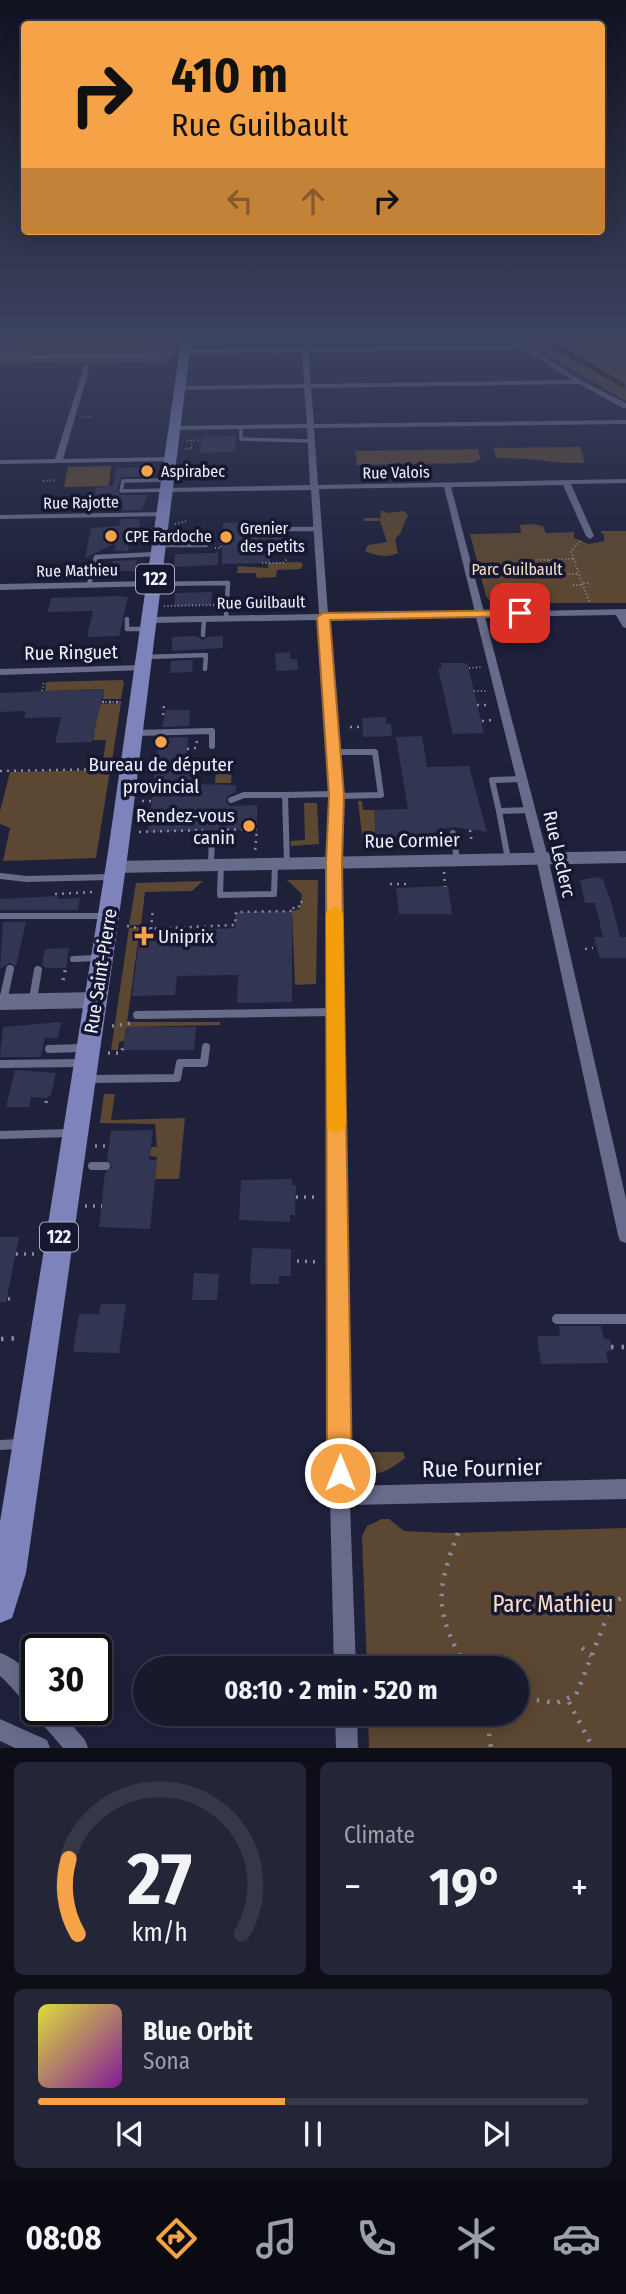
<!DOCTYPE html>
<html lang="en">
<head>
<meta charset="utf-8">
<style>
	:root { --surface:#17192c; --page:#242638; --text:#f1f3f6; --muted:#9ea0a9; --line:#363848; --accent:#f6a247 }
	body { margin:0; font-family:"Fira Sans Condensed",sans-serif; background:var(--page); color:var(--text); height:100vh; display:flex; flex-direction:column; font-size:26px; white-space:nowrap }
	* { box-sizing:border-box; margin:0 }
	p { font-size:23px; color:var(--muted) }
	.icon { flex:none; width:38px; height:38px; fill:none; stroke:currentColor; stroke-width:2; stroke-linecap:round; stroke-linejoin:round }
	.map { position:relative; height:1748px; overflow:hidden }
	.panel { display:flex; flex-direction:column; gap:14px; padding:14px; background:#0d0e18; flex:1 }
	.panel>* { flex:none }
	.top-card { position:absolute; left:21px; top:21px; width:584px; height:214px; border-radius:7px; box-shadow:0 4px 18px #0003,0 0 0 2px var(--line); background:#f6a247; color:#111; overflow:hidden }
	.speed { position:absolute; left:21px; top:1634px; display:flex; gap:14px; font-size:35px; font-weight:700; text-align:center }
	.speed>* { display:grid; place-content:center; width:91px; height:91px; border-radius:50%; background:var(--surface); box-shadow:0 4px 18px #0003,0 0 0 2px var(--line); line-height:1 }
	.speed .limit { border:4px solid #111; border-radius:10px; background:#fff; color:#111 }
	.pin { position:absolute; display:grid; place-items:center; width:60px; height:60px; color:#fff; margin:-30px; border-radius:14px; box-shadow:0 4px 10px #0006 }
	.me { position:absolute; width:77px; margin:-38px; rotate:0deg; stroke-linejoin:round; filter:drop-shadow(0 0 5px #0008) }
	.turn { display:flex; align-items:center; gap:24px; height:147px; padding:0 35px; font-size:32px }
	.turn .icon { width:91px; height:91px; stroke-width:2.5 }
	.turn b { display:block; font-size:49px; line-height:60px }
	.lanes { display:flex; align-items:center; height:66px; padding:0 35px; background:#0003; justify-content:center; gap:35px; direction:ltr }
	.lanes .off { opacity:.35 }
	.big { font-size:52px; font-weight:700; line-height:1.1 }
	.panel .widget { flex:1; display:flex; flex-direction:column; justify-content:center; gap:10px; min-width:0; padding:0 24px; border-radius:10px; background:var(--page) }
	.panel .dial { align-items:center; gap:0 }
	.dial svg { height:182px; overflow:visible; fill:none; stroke:var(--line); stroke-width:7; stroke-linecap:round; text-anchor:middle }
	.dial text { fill:var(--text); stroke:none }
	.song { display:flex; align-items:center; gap:21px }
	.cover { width:84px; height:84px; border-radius:10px; background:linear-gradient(135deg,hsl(60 70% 55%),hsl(290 70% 35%)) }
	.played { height:7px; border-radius:4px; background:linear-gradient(90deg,var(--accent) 45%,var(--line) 45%) }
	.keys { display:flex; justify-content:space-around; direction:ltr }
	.heat { display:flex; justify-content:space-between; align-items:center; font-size:38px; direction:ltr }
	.panel .tiles { flex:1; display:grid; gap:14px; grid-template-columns:1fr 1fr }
	.widget:last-child { grid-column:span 2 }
	.trip { position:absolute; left:133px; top:1656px; width:396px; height:70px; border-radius:35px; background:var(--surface); box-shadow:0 4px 18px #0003,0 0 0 2px var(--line); font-weight:700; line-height:70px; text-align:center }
	.menu { display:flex; height:112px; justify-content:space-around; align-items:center; background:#090a12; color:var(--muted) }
	.menu .icon { width:49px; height:49px }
	.menu .on { color:var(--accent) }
	.menu b { font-size:32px; color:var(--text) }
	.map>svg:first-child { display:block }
</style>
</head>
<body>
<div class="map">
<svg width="626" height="1748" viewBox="0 0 626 1748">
	<rect width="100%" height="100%" fill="#1f213b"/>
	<path fill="#5c4732" d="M0 334H176L171 362 0 364Z
		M511 334H526L626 391V401Z
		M544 334H626V383Z
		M580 447 585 463C555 464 528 457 497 458L493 448Z
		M478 449 481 459 472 463 357 465 355 451Z
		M111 466 109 486 64 487 68 467Z
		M380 510 388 513 404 511 408 515 400 534 395 539 398 553C388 558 376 556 365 551L368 545 387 542 380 521H364V518H381Z
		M533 524 543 526 546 533 574 532V538L589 544 604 541V535L600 531H626V603H491L486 596 470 534 521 533 520 525Z
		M300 562 303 564 301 569 277 570 276 577 257 578 256 573H237L238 566 268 568V563Z
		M46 682 122 680 124 682 121 699H103L104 689 45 691Z
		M121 703 111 767 102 768 106 740H93L99 704Z
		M216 762V766H232L231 783H215L216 771H192L195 763Z
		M110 770 96 858 3 861 10 828 0 824V811L10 772Z
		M358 801H362L363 810H374L376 837 388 838 389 844H363Z
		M304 803H317L319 844 291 846V841L305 840Z
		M287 880H318L316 984 295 985 292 911 300 909 302 894Z
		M203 881 192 891 145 892 141 925H129L136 883Z
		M140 927 127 1022H220V1025L126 1027 124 1041 119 1042 118 1050H111L129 928Z
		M104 1094H115L111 1120 185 1118 179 1179H155L157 1157 150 1156 151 1147H157L155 1124 100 1123Z
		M358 1452H403L405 1458C386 1473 366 1485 358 1452Z
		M382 1519H389L404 1531 447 1533 626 1528V1748H369L368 1713H516V1668H367L362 1536 367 1526Z"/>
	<path fill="#240f00" stroke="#60524c" stroke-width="2" d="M526 334H544L626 383V391Z"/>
	<path fill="#333653" d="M236 436 235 452 200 453 202 437Z
		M150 467 149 476 121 477 117 490 120 495H148L142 510H122L123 503H92L96 488 113 486 116 468Z
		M121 519H140L138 533 131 534 128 551H114L116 543 85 558 91 528 119 526Z
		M273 522 274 537 295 536 296 552H269L270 563 222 564 223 523Z
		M218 553V565L174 567 175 554Z
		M137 560 135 571H111L113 561Z
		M212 592 211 605 174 606 175 593Z
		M118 596 128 597 119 636 87 637 93 611 48 612 51 598Z
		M196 636 203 640 207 637 223 636V648L172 651V637Z
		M290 652V659H297L298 670 276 671 275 653Z
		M193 660 192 672 170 673 171 661Z
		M441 663H465L468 666 484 733 453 734 438 668H442Z
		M104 689 92 742 55 743 61 717 24 718 26 711 0 712V693Z
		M166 710H190L189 726 162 727Z
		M386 717V724L391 723 392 736 363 737 362 718Z
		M422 736 427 767 469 766 487 832 453 827 436 831 437 836 376 838 374 810 408 809 396 737Z
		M188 737 186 760H189L188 765H193L192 784 236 785V792L227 796 226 803 231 806 257 805V829L148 832 154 781 153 756H157L159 738Z
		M598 877 603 880 611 901 620 937H626V958H600L598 952 594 937H603L595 903H585L580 880Z
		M448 886 452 914H399L396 888Z
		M58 896V899L80 898 78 910H0V899Z
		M292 911V1002L237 1003 238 975 177 976 175 995 132 996 140 933 235 928 236 912Z
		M3 922H26L16 966 9 963 0 969Z
		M69 948 66 968H46L42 965 45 949Z
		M61 1022 58 1038H45L41 1057H0L3 1027Z
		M126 1027H196L194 1050H123Z
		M15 1070 56 1073 51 1095 47 1098 31 1097 29 1107H6Z
		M153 1130 149 1160H157L150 1229 99 1227 105 1173 112 1167 107 1160 111 1131Z
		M292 1179V1185H296L295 1215H290V1222L239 1220 241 1180Z
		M0 1237H19L6 1302H0Z
		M252 1248 291 1249V1276H279V1284H250Z
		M194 1273 219 1274 217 1300H192Z
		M101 1304H126L119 1353 73 1352 79 1314H99Z
		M559 1326H601L604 1339H610L612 1351H606L608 1363 541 1364 537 1336H560Z"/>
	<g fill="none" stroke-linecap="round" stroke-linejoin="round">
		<path stroke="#898b9f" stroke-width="2" stroke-dasharray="1 2.5" stroke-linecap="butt" d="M81 417H92
			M187 441 201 440
			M185 449H191L192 441
			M43 481 57 480
			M67 499 80 497
			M175 524 187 521
			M580 541 571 551 582 583
			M215 548H221L222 536
			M549 560 557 574H579
			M262 563H283L288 558
			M517 570 522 562 529 560 574 559
			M588 583H582L590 603
			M573 585H582
			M164 606 217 605
			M469 668 481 667
			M42 691 44 681
			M474 691H487
			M102 702H122"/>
		<path stroke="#898b9f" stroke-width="2.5" stroke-dasharray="2 5" stroke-linecap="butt" d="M102 702H122
			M477 705H490
			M163 715 164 705
			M482 721 493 720
			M350 727H363
			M187 749 196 748 197 740
			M152 758V763
			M0 771 112 769
			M143 791H152
			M142 801H152
			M141 815 150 814
			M220 830 257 829 255 852
			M470 830 472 843
			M139 832 203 830
			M392 837 393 845
			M407 837 409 845
			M423 837 424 844
			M444 872 445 887
			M390 884H406
			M55 894 93 892
			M127 926 145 929 235 925 236 912 292 911 291 908H299V902H305
			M151 929 153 908
			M585 949 593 948"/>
		<path stroke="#898b9f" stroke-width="3.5" stroke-dasharray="2 6" stroke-linecap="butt" d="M63 980 66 967
			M112 1026 131 1023
			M108 1053H121L124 1045
			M46 1103 47 1096
			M95 1146H109
			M296 1197H320
			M85 1206H102
			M16 1254H36
			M297 1261 321 1262
			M8 1299 15 1298"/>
		<path stroke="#898b9f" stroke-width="4.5" stroke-dasharray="2.5 8" stroke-linecap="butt" d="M1 1339 22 1338
			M611 1347H626
			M458 1533C435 1594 435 1611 466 1668
			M582 1648 591 1656
			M516 1697 556 1703 576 1695 613 1602 626 1596
			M569 1702 593 1748
			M486 1713 491 1748"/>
		<path stroke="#686c8b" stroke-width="3.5" d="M147 355 185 352
			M0 357 147 355 152 334
			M1 357 11 334
			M241 428V439L310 441
			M166 490 121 491 123 481 167 480"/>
		<path stroke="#686c8b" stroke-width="4.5" d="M286 529H318
			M142 531 161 530
			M140 537 139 542H157
			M187 537H206V545H186Z
			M159 545H186
			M154 584 228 583 226 618
			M89 585 96 557 158 554
			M127 619V629H145
			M203 635 204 619
			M144 657 206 655 205 669"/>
		<path stroke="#686c8b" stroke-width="6" d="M136 733 212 731V746
			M333 752H375L381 795 336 796
			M231 800 244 795H285
			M499 811 492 780 522 779
			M453 833 457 860
			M508 859 499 811 530 810
			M287 864 285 795 336 794
			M211 865 212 836
			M221 865 220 895 274 894 275 864
			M0 876 27 879 109 877
			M0 916H106
			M73 959 96 958"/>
		<path stroke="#686c8b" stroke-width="8" d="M33 999 38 970
			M3 1001 10 969
			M137 1015 334 1012
			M49 1049 82 1048
			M0 1064 80 1063
			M89 1079 177 1078 180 1063H204L206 1047
			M0 1135 68 1133
			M92 1166H106"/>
		<path stroke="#686c8b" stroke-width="10" d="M557 1319H626
			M0 1445 19 1444"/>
		<path fill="#686c8b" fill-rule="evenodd" d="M301 334H307L308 348 517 345 501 334H508L582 381 626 403V408H623L579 384 311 388 314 424 626 420V424L314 428 318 485 626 479V483L571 484 594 536 590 539 586 536 563 485 451 487 484 612 626 609V628L623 627 616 615 485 617 548 858 626 1199V1243L620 1241 618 1235 536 858 476 617 329 620 342 796 340 863 349 1486 626 1479V1499L350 1505 356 1668H334L330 1496 328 863 330 796 319 620 149 623 144 620 149 617 319 614 311 490 166 492 162 490 166 488 310 485 307 428 174 430 170 428 174 426 307 424 304 388 180 390 177 388 180 386 304 384 302 352 185 354 182 352 185 350 302 348ZM523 349 572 380 311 384 308 352ZM444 487 475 612 328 614 319 489Z
			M87 364 90 366 63 459 169 457H172V461L0 464V460L55 459 84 366Z
			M163 512H166V516L0 519V515Z
			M154 581 157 582V586L0 590V584Z
			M142 665 147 668 146 670 0 675V669Z
			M0 1653C12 1657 29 1669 35 1681 39 1688 37 1702 37 1710H59L85 1740 88 1748H63L37 1718 34 1710C25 1705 11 1685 0 1676Z
			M335 1713H357L358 1748H336Z
			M0 1719 47 1740 50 1748H15L0 1741Z"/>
		<path fill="#686c8b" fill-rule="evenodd" d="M626 851V863L116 873 110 871 108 867 110 863 116 861Z
			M96 992 102 995 105 1000 102 1005 96 1008 0 1010V994Z"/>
		<path fill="#7e84bb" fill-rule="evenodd" d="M182 334H192L128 852 26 1573 12 1618 0 1623V1522L108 852Z"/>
	</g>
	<linearGradient id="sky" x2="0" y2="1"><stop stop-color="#111220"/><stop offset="0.58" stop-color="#3c4360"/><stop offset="1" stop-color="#3c4360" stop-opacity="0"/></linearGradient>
	<rect width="626" height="579" fill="url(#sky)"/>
	<path fill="#f6a247" stroke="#a0692e" stroke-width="2" d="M520 610 525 611V616L330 620 344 796 342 863 352 1473 348 1482 340 1485 331 1482 327 1473 326 863 329 796 317 617 323 613Z"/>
	<path fill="#f59e0b" d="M335 906 343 913 346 1124 343 1130 336 1133 329 1130 327 1124 326 913Z"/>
	<g fill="#f6a247" stroke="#161731" stroke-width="2.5">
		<circle cx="147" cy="471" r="7"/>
		<circle cx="111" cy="536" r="7"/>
		<circle cx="226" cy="537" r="7"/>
		<circle cx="161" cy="742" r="7"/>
		<circle cx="249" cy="826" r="7"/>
		<path d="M140.5 925.5h7v7h7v7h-7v7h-7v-7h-7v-7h7z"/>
	</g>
	<g text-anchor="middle" stroke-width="7" stroke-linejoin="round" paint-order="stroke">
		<g font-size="16" fill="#edf0fe" stroke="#161731" text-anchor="start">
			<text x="161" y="477">Aspirabec</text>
			<text x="240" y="534">Grenier<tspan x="240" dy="18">des petits</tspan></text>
			<text x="125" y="542">CPE Fardoche</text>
		</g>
		<g font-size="16" fill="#edf0fe" stroke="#161731">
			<text transform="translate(396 472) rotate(-1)" y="6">Rue Valois</text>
			<text transform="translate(81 502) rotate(-1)" y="6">Rue Rajotte</text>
			<text transform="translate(77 570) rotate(-1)" y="6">Rue Mathieu</text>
			<text transform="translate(261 602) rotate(-1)" y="6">Rue Guilbault</text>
		</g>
		<g font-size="16" fill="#fbdec2" stroke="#161731">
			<text x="517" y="575">Parc Guilbault</text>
		</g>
		<g fill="#161731" stroke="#acafc0" stroke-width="2">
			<rect x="136" y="564.5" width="38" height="29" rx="5"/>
			<rect x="40" y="1222.5" width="38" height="29" rx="5"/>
		</g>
		<g font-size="18" font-weight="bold" fill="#edf0fe">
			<text x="155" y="585">122</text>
			<text x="59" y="1243">122</text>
		</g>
		<g font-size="19" fill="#edf0fe" stroke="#161731">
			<text transform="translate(71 652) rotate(-1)" y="7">Rue Ringuet</text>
			<text transform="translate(412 840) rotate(-1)" y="7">Rue Cormier</text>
			<text transform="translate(560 854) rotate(77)" y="7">Rue Leclerc</text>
			<text transform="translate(100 971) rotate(-81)" y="7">Rue Saint-Pierre</text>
		</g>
		<g font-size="19" fill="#edf0fe" stroke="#161731">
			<text x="161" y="771">Bureau de députer<tspan x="161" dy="22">provincial</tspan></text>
			<text x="235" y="822" text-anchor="end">Rendez-vous<tspan x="235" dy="22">canin</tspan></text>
			<text x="158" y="943" text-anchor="start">Uniprix</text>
		</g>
		<g font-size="23" fill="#edf0fe" stroke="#161731">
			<text transform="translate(482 1468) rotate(-1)" y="8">Rue Fournier</text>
		</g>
		<g font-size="23" fill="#fbdec2" stroke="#161731">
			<text x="553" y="1612">Parc Mathieu</text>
		</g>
	</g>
</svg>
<div class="speed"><div class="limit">30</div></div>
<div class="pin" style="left:520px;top:613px;background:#d93025"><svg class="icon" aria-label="arrive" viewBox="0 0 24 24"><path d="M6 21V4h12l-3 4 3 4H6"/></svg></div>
<svg class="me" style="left:340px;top:1473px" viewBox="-20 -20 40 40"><circle r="17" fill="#f6a247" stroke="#fff" stroke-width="3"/><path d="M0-11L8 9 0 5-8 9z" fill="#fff"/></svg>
<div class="trip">08:10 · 2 min · 520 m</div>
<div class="top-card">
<div class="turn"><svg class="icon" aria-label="right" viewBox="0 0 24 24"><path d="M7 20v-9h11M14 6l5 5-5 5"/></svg><div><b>410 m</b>Rue Guilbault</div></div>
<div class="lanes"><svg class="icon off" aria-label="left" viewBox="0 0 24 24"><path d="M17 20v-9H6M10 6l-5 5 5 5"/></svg><svg class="icon off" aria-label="ahead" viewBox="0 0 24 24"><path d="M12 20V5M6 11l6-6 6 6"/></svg><svg class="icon" aria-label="right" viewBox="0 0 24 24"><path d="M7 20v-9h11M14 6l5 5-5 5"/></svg></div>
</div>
</div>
<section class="panel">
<div class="tiles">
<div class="widget dial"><svg viewBox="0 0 100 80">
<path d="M14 69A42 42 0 1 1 86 69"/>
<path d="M14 69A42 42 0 0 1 10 36" stroke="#f6a247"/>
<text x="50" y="56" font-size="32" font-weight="700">27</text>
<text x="50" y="72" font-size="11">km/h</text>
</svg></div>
<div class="widget"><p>Climate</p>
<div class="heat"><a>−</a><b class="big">19°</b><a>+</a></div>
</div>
<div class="widget">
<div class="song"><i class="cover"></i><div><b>Blue Orbit</b><p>Sona</p></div></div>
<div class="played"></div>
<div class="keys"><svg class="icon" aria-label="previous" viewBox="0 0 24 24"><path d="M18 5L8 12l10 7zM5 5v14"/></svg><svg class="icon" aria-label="pause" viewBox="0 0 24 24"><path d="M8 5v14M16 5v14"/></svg><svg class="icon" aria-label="next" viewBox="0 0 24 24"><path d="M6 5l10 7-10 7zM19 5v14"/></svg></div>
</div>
</div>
</section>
<nav class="menu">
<b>08:08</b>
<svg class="icon on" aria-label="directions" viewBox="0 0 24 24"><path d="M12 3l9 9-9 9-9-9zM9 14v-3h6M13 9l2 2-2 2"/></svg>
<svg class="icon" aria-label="music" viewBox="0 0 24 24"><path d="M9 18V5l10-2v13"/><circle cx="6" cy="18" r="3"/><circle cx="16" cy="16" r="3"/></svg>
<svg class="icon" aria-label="phone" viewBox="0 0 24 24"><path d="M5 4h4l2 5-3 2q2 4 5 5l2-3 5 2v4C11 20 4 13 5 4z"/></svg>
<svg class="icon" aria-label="climate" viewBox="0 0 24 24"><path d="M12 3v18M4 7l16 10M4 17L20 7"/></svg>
<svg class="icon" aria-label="car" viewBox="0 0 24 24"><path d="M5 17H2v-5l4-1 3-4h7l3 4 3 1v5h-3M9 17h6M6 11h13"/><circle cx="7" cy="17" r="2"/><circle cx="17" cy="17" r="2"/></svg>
</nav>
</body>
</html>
